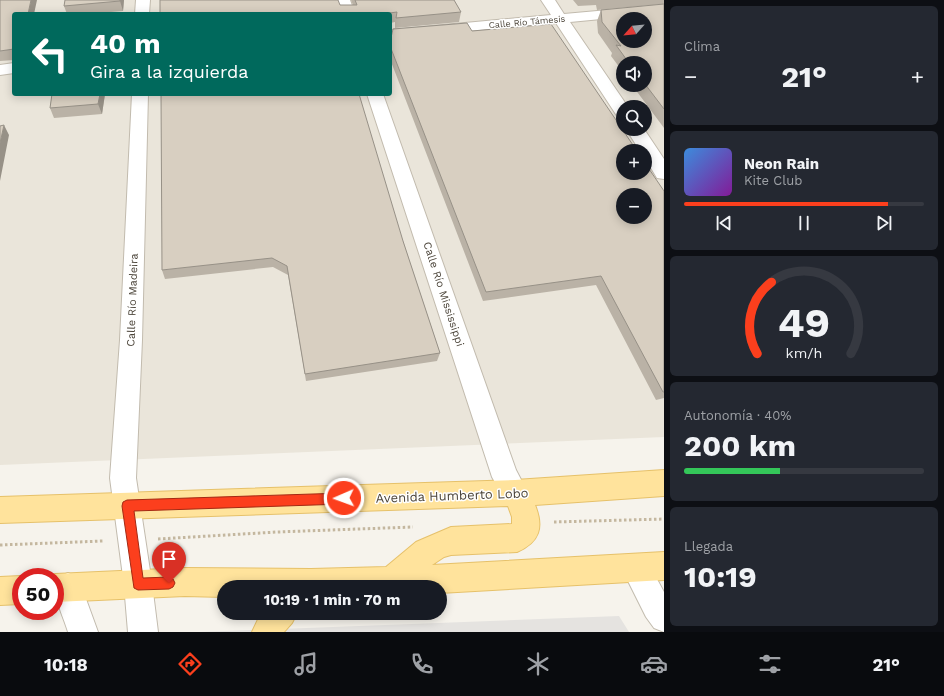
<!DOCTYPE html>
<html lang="es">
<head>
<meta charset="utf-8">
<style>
	:root { --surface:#171b24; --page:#242831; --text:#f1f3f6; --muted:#9ea1a6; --line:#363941; --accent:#fc3f1d }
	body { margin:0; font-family:"Work Sans",sans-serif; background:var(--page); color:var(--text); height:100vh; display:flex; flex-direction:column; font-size:15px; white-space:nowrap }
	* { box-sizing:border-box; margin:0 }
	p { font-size:13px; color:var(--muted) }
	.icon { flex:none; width:22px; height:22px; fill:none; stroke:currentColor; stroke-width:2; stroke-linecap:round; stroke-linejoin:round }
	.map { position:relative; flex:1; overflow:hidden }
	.sheet { display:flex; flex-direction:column; gap:6px; padding:6px; background:#0d0f14; width:280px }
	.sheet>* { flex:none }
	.hud { position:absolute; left:12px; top:12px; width:380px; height:84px; border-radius:4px; box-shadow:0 2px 10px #0003; background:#00695c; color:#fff; overflow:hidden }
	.needle { width:26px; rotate:243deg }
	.controls { position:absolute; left:616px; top:12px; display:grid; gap:8px }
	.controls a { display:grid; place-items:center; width:36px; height:36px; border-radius:50%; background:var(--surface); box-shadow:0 2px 10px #0003; font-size:20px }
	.speed { position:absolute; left:12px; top:568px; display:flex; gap:8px; font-size:20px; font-weight:700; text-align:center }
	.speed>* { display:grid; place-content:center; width:52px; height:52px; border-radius:50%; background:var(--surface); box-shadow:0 2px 10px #0003; line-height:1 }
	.speed .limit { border:6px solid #d22; background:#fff; color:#111 }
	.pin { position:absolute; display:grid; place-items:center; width:34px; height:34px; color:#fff; margin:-41px -17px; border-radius:50% 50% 50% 0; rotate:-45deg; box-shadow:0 0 4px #0007 }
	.pin .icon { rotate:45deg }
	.me { position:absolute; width:44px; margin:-22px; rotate:268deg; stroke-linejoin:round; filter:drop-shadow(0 0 3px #0008) }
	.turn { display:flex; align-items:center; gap:14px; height:84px; padding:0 12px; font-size:18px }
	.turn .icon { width:52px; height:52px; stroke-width:2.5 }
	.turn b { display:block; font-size:28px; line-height:34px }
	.big { font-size:30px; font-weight:700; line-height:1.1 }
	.sheet .tile { flex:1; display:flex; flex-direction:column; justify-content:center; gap:6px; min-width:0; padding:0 14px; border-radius:6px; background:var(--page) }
	.sheet .dial { align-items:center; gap:0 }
	.dial svg { height:104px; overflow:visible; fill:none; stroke:var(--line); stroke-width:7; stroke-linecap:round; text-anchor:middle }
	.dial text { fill:var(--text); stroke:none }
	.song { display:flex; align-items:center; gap:12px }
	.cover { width:48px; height:48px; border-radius:6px; background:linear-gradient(135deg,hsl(210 70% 55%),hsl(290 70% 35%)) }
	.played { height:4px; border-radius:2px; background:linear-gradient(90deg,var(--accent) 85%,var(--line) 85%) }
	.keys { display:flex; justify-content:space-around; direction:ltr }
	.heat { display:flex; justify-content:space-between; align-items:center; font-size:22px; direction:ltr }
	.charge { height:6px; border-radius:3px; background:linear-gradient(90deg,#34c759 40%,var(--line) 0) }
	.trip { position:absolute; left:217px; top:580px; width:230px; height:40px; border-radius:20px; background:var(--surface); box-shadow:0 2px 10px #0003; font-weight:700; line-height:40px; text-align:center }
	.tabs { display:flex; height:64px; justify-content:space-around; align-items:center; background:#090b0e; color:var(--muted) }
	.tabs .icon { width:28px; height:28px }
	.tabs .on { color:var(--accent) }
	.tabs b { font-size:18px; color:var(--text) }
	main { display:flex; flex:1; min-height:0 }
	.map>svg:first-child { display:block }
</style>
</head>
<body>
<main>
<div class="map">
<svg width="664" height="632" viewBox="0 0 664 632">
	<rect width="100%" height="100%" fill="#f6f3ec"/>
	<path fill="#eae5da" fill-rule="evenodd" d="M0 0H664V437L0 465ZM14 14H390V94H14ZM623 19H645V41H623ZM623 63H645V85H623ZM623 107H645V129H623ZM623 151H645V173H623ZM623 195H645V217H623Z"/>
	<path fill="#e5e3e0" d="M619 616 629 632H199Z"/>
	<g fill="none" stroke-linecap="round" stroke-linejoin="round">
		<defs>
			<path id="minor" d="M136 0H150L149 14H135Z
				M336 0H350L355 14H341Z
				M541 0H555L564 14 664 5V13L570 22 628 107H623V117L617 116 556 23 390 38V30L551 15Z
				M14 63V73L0 75V65Z
				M132 94H148L142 340 136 478 152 584 158 632H128L124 584 110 478 120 340Z
				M367 94H383L516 470 528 493 524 502 515 506 506 502 492 477Z
				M626 129H644L664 159V179L657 178 645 158V151H640Z
				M636 555 646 559 664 592V632L654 628 646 617 622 569 626 559Z
				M68 573 78 577 98 632H68C63 615 51 594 58 577Z"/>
			<path id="major" d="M664 470V496L535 505C544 527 540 542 517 552L451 555 444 557 432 565 664 552V580L440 593V587H224V597L185 596 55 602V577H47L55 574 185 568 311 569 386 567 416 542 451 527 512 524V517L508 506 0 523V497L515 480Z
				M21 576 24 577H21V604L0 605V577Z
				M261 613H297L292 623 284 632H252Z"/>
		</defs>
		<use href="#minor" stroke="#c2bbae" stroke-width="2"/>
		<use href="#major" stroke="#e6c16a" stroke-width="2"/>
		<path stroke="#c4b79f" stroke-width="3" stroke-dasharray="2.5 2.5" stroke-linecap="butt" d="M554 522 664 519
			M158 539 277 532 413 527
			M0 545 103 541"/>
		<use href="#minor" fill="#fff" fill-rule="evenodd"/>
		<use href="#major" fill="#ffe39c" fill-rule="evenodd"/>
	</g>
	<path fill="#bab2a6" d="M0 0 14 14V60L0 61Z
		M65 0H124L123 11 87 14H67L64 6Z
		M351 0H454L461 12 459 22 395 28V22L390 23V14H160L353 5Z
		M573 0H664V4L597 10 596 5 578 6Z
		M664 4V128L632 85H645V63H623V72L611 56 612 53 598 33 597 21 601 10Z
		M472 31 664 191V398L656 400 596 285 483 301 390 59V42Z
		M52 94H105L102 114 54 118 50 108Z
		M403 241 440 353 437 361 306 381 288 275 273 267 165 279 162 270Z"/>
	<path fill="#979187" d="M31 0H37L34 14H28Z
		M120 0H124L123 11 120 1Z
		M100 94H105L102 114 98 104Z
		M4 125 9 135 0 181V143Z"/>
	<path fill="#d8cfc1" stroke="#979187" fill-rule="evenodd" d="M0 0H31L28 14H14V49L0 51Z
		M65 0H120V1L64 6Z
		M160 0H338L340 5H357L355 0H454L461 12 396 18 397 12 382 14H160Z
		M664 4V109L645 84V63H629L616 45 621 46 602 22 601 10ZM623 19H645V41H623Z
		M467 23 472 31 551 24 637 151H623V173H645V163L664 191V392H663L601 276 486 292 390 46V42L393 29ZM623 195H645V217H623Z
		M52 94H100L98 104 50 108Z
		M161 94H359L403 241 440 353 305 374 287 266 272 258 162 270Z
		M4 125 0 143V126Z"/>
	<path fill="#fc3f1d" stroke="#a42913" d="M344 493 348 495 350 498 348 502 344 504 134 511 143 578 169 577 173 579 175 583 173 587 169 589 138 590 134 588 122 506 123 502 127 500Z"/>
	<g text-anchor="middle" stroke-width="3" stroke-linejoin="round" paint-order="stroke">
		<g font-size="9" fill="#4b4439" stroke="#fff">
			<text transform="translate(527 22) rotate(-5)" y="3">Calle Río Támesis</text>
		</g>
		<g font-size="11" fill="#4b4439" stroke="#fff">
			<text transform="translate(444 294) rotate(72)" y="4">Calle Río Mississippi</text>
			<text transform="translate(132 300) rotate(-88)" y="4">Calle Río Madeira</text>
		</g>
		<g font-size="13" fill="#4b4439" stroke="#fff">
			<text transform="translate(452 495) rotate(-2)" y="5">Avenida Humberto Lobo</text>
		</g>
	</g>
</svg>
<div class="controls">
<a><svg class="needle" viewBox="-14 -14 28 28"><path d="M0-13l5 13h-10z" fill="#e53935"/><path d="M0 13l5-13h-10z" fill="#9ea1a6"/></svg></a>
<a><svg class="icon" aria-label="sound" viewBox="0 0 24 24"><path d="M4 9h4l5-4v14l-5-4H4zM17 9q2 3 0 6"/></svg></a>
<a><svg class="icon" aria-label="search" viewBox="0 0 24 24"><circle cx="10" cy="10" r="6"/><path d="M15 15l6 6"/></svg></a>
<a>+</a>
<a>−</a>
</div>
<div class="speed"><div class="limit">50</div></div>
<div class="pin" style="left:169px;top:583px;background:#d93025"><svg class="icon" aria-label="arrive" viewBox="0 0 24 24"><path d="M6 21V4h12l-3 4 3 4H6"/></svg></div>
<svg class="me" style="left:344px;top:498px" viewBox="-20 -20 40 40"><circle r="17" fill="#fc3f1d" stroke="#fff" stroke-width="3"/><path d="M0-11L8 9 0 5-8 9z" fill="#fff"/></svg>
<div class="trip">10:19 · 1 min · 70 m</div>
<div class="hud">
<div class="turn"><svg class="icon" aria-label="left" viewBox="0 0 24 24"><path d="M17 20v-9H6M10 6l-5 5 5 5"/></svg><div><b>40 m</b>Gira a la izquierda</div></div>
</div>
</div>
<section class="sheet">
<div class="tile"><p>Clima</p>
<div class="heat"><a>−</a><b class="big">21°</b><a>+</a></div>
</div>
<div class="tile">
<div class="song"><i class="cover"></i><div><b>Neon Rain</b><p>Kite Club</p></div></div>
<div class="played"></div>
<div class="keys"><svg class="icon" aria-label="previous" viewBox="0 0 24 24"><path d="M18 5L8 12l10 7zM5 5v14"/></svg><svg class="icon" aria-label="pause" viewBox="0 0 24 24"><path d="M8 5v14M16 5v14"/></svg><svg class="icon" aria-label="next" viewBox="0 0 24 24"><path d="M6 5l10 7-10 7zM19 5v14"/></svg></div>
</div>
<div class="tile dial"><svg viewBox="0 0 100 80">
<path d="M14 69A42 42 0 1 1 86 69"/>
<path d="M14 69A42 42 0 0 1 25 14" stroke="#fc3f1d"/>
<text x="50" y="56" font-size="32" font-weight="700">49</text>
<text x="50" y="72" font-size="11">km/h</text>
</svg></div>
<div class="tile"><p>Autonomía · 40%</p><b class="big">200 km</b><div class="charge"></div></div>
<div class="tile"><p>Llegada</p><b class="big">10:19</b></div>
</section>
</main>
<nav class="tabs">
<b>10:18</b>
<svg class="icon on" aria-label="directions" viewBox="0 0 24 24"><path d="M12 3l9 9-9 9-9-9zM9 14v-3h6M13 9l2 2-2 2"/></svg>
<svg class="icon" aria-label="music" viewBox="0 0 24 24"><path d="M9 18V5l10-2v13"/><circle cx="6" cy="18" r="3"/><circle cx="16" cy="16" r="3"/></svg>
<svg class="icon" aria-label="phone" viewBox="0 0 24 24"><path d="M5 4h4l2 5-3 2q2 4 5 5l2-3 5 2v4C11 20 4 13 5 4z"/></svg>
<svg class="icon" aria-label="climate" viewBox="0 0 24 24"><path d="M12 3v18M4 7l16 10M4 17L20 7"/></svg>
<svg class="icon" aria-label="car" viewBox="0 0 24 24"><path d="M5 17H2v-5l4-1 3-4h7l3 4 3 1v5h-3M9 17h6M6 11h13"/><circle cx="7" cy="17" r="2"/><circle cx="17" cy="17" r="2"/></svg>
<svg class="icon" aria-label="filters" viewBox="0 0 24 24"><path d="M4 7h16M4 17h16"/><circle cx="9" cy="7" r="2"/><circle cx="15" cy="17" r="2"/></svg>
<b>21°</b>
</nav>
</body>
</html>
